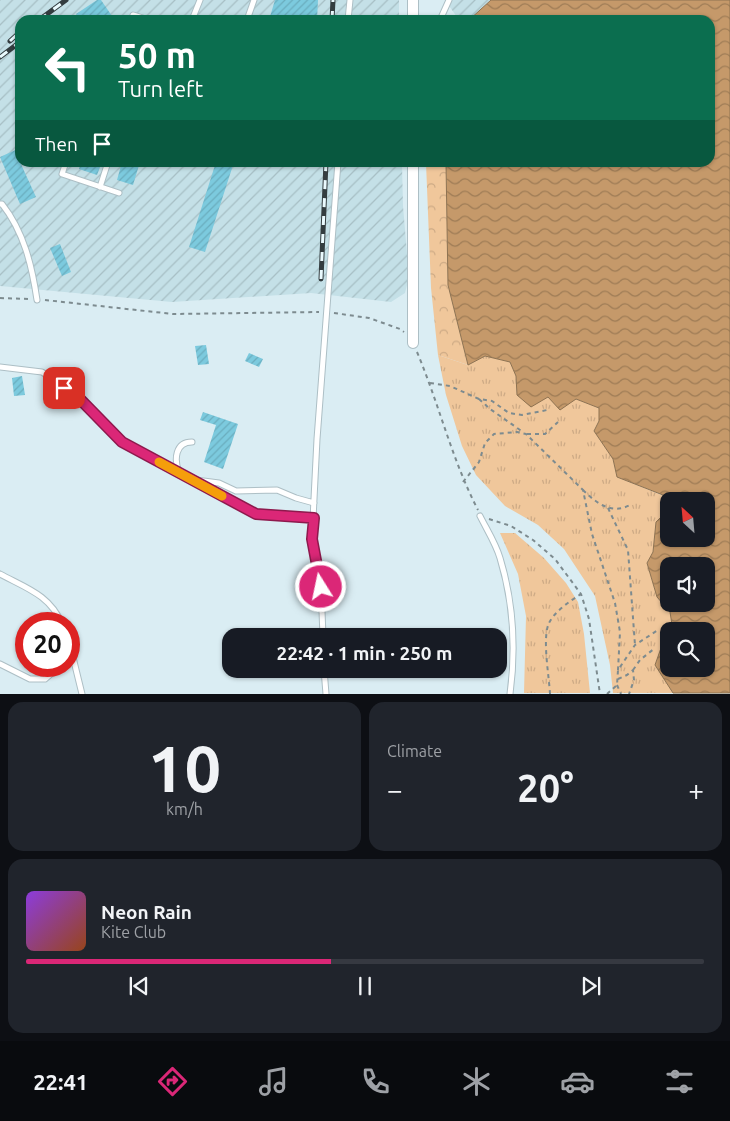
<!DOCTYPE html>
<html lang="en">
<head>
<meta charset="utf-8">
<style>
	:root { --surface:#171b24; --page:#20242c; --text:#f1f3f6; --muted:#9ea1a6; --line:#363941; --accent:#db2777 }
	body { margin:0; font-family:Ubuntu,sans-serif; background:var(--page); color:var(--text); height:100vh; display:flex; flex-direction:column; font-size:19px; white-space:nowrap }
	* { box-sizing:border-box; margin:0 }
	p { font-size:16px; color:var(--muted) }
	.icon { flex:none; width:28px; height:28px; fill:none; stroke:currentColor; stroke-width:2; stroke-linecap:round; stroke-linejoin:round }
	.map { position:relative; height:694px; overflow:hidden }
	.details { display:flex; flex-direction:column; gap:8px; padding:8px; background:#0d0f14; flex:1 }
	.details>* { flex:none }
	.hud { position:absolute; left:15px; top:15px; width:700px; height:152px; border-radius:15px; box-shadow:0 1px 4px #0004; background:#0b6e4f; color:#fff; overflow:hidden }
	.needle { width:32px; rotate:334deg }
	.fabs { position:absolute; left:660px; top:492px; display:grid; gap:10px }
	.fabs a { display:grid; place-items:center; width:55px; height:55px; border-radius:10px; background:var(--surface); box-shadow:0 1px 4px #0004; font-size:25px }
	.speed { position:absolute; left:15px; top:612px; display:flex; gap:10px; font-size:25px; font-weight:700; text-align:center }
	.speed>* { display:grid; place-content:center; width:65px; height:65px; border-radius:50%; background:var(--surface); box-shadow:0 1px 4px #0004; line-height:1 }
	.speed .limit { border:8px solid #d22; background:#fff; color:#111 }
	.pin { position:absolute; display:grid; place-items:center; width:42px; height:42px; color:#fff; margin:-21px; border-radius:10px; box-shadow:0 2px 8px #0006 }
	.me { position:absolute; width:55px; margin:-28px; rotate:350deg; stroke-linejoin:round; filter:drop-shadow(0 0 4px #0008) }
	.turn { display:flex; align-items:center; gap:18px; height:105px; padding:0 20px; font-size:22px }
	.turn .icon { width:65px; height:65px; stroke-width:2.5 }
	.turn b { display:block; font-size:35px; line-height:42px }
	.then { display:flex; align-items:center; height:48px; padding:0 20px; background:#0003; gap:10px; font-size:19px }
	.big { font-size:38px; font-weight:700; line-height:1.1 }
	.details .card { flex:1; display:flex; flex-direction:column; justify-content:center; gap:8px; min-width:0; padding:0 18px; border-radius:15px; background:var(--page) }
	.details .dial { align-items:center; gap:0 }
	.dial b { font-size:65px; line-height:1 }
	.song { display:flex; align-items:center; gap:15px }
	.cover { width:60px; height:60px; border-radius:8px; background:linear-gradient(135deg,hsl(270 70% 55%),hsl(20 70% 35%)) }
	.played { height:5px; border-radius:2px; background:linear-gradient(90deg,var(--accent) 45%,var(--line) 45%) }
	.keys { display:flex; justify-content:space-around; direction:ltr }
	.heat { display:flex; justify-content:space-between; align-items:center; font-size:28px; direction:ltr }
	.details .tiles { flex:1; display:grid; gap:8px; grid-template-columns:1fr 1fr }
	.card:last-child { grid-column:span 2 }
	.trip { position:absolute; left:222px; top:628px; width:285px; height:50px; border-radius:15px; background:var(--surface); box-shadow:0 1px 4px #0004; font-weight:700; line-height:50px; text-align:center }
	.tabs { display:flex; height:80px; justify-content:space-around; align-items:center; background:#090b0e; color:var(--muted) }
	.tabs .icon { width:35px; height:35px }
	.tabs .current { color:var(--accent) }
	.tabs b { font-size:22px; color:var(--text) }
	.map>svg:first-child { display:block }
</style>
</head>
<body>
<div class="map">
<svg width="730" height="694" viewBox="0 0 730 694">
	<defs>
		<pattern id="industrial-furrows" width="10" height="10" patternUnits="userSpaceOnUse" patternTransform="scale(1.25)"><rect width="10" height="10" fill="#c4e0e7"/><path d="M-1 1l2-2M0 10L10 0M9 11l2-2" fill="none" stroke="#a7bfc5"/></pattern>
		<pattern id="grass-tufts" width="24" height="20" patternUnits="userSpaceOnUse" patternTransform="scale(1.25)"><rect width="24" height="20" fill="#f0c79b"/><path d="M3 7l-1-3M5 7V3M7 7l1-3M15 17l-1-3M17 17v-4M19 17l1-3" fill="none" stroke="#cdaa85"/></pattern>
		<pattern id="forest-crowns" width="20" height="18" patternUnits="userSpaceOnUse" patternTransform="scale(1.25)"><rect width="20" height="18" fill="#f0c79b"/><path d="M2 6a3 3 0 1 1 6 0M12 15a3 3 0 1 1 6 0" fill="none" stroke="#cdaa85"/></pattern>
		<pattern id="water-waves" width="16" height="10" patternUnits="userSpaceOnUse" patternTransform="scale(1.25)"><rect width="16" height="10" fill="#c5996a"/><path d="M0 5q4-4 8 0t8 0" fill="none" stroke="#9e7c56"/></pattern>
		<pattern id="building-hatch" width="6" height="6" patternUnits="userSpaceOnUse" patternTransform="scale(1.25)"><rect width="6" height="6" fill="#7ccade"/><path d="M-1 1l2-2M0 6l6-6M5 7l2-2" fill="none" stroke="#6aadbe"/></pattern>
	</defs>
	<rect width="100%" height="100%" fill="#daedf3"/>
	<path fill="url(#industrial-furrows)" d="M0 0H399V20H20V162L402 163 403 206 409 277 405 293 391 302 311 293 172 302 0 286Z
		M445 0H491L469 20H459Z"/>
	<path fill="url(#grass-tufts)" d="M438 355 468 365 485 356 510 362 516 376 517 395 576 399 599 408V421L594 431 613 459 617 477 664 496 669 509 656 522 653 552 647 563 657 597 670 612 674 631H669V637L661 648 655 665 673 693H613L610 665 595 596 564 549 538 525 505 506 476 475 462 446 446 395Z
		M500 533H515L544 558 566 583 578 602 584 634 590 693H524L526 616 518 574Z"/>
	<path fill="url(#forest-crowns)" d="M426 163H446L448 285 468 365 438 355 431 288Z"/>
	<path fill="url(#water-waves)" stroke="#8e7251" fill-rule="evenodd" d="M491 0H730V693H673L655 665 661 648 669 637V669H706V631H673L670 612 657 597 647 563 653 552 656 522 669 509V539H706V501H669V508L663 495 617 477 613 459 594 431 599 421V408L576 399 560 410 548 397 531 407 517 395 516 376 510 362 485 356 468 365 448 285 446 163 710 162V20H469ZM669 566H706V604H669Z"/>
	<path fill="url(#building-hatch)" d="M97 0H101L112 16 105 20H80L76 14Z
		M275 0H318L317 20H269Z
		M20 148V162L36 197 20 204 0 157Z
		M81 162H102L97 175 79 169Z
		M122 162H140L133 185 117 180Z
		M216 162H234L205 252 189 247Z
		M60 244 71 272 62 276 50 248Z
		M206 345 209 364 198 365 195 346Z
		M249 353 263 359 259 367 245 361Z
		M22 376 25 395 14 396 12 378Z
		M203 412 238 424 223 469 204 462 216 425 200 420Z"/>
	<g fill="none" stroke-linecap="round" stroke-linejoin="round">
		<defs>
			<path id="lane" d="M133 15 149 20
				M192 20 200 0
				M247 20 254 0
				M348 20 350 0
				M440 20 449 0
				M66 162 62 174 119 193
				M100 187 108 162
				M0 204H2C24 232 32 266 37 300
				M0 367 42 372 76 395 122 441 255 514 313 518
				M179 472C174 460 175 442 192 442
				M196 480 219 483 236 491 277 490 296 498 314 503
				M480 516C487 530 496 544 500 558 513 601 516 649 510 694
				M0 574C26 588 50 595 62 624
				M323 636 321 587 312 539 317 439 338 162
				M69 641 82 694
				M0 664 30 679H45L60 666
				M324 669 326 694"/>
			<path id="street" d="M413 20V0
				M413 162V343"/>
		</defs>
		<use href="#lane" stroke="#adbfc5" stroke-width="7"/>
		<use href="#street" stroke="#adbfc5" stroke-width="12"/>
		<path stroke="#7d8b8f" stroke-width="2" stroke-dasharray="4 4" stroke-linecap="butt" d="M0 298 30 299
			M45 300 173 314 319 312
			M334 313 369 318 400 329 404 332
			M417 352C439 404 452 460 478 510
			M430 383 450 386 479 399 492 401 509 413 522 415 547 410
			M479 399 490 409 523 432
			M527 434H545L558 422
			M463 482 479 462 485 443 494 434 517 432 526 434 583 490 592 534 615 603 620 632 618 670
			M583 490C596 503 612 515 630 505
			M608 508 628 550 635 645
			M489 519 511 526 533 540 555 559 581 594 589 619 600 694
			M633 670 640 660 655 648
			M618 679 627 675 633 670 634 680 629 694
			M617 685 621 694
			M550 694C549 675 542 638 549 623 555 611 570 601 581 594
			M607 694 617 685 618 670 635 645 658 630"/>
		<use href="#lane" stroke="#fff" stroke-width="5"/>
		<use href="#street" stroke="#fff" stroke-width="10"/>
		<defs>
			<path id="rail" d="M39 20 66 0
				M332 20 333 0
				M10 41 20 32
				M0 57 20 42
				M321 279 326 162"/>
		</defs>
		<use href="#rail" stroke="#343d40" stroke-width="5"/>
		<use href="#rail" stroke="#eafafe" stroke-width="3" stroke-dasharray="9" stroke-linecap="butt"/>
	</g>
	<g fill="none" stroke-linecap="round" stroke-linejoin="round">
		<defs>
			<path id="route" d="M64 388 76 395 122 442 256 514 314 518 312 539 321 587"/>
		</defs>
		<use href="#route" stroke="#8e194d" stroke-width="12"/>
		<use href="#route" stroke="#db2777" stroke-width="9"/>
		<path stroke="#f59e0b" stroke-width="9" d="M159 462 222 496"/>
	</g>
</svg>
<div class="fabs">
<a><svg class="needle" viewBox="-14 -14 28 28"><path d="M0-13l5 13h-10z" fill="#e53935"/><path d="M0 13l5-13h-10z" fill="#9ea1a6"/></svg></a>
<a><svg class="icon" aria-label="sound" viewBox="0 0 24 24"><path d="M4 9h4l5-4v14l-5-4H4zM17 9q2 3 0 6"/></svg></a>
<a><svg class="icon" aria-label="search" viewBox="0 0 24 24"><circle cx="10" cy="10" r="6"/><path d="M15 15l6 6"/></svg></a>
</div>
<div class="speed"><div class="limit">20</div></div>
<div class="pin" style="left:64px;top:388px;background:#d93025"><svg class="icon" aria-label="arrive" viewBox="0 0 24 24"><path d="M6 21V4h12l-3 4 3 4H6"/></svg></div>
<svg class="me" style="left:321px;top:587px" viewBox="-20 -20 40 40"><circle r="17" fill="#db2777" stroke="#fff" stroke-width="3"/><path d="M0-11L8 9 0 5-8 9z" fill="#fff"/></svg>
<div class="trip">22:42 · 1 min · 250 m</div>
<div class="hud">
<div class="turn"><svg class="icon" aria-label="left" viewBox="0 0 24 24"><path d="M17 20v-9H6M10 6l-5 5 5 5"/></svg><div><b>50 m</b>Turn left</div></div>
<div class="then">Then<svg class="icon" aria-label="arrive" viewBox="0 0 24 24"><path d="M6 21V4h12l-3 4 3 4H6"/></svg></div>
</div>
</div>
<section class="details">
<div class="tiles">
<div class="card dial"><b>10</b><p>km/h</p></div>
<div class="card"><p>Climate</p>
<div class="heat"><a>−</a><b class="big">20°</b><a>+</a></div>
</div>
<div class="card">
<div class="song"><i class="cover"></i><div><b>Neon Rain</b><p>Kite Club</p></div></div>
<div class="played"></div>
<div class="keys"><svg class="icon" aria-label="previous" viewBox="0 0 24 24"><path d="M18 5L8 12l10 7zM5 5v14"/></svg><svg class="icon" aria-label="pause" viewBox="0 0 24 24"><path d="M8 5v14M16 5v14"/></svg><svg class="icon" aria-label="next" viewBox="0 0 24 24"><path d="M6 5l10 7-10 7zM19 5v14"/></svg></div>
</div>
</div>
</section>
<nav class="tabs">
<b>22:41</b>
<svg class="icon current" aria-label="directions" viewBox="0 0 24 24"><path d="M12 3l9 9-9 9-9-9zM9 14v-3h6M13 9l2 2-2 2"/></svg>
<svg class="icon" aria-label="music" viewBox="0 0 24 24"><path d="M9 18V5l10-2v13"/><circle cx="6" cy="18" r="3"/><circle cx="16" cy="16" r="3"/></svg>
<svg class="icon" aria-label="phone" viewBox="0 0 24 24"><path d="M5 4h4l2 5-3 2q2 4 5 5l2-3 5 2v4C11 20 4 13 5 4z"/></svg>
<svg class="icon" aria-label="climate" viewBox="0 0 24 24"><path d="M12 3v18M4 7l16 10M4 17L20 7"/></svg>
<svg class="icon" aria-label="car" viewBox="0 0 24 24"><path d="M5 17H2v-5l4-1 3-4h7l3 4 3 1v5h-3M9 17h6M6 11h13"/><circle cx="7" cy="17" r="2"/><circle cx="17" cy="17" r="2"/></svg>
<svg class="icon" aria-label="filters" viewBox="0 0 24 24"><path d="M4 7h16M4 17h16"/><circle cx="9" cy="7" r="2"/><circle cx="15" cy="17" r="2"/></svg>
</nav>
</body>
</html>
